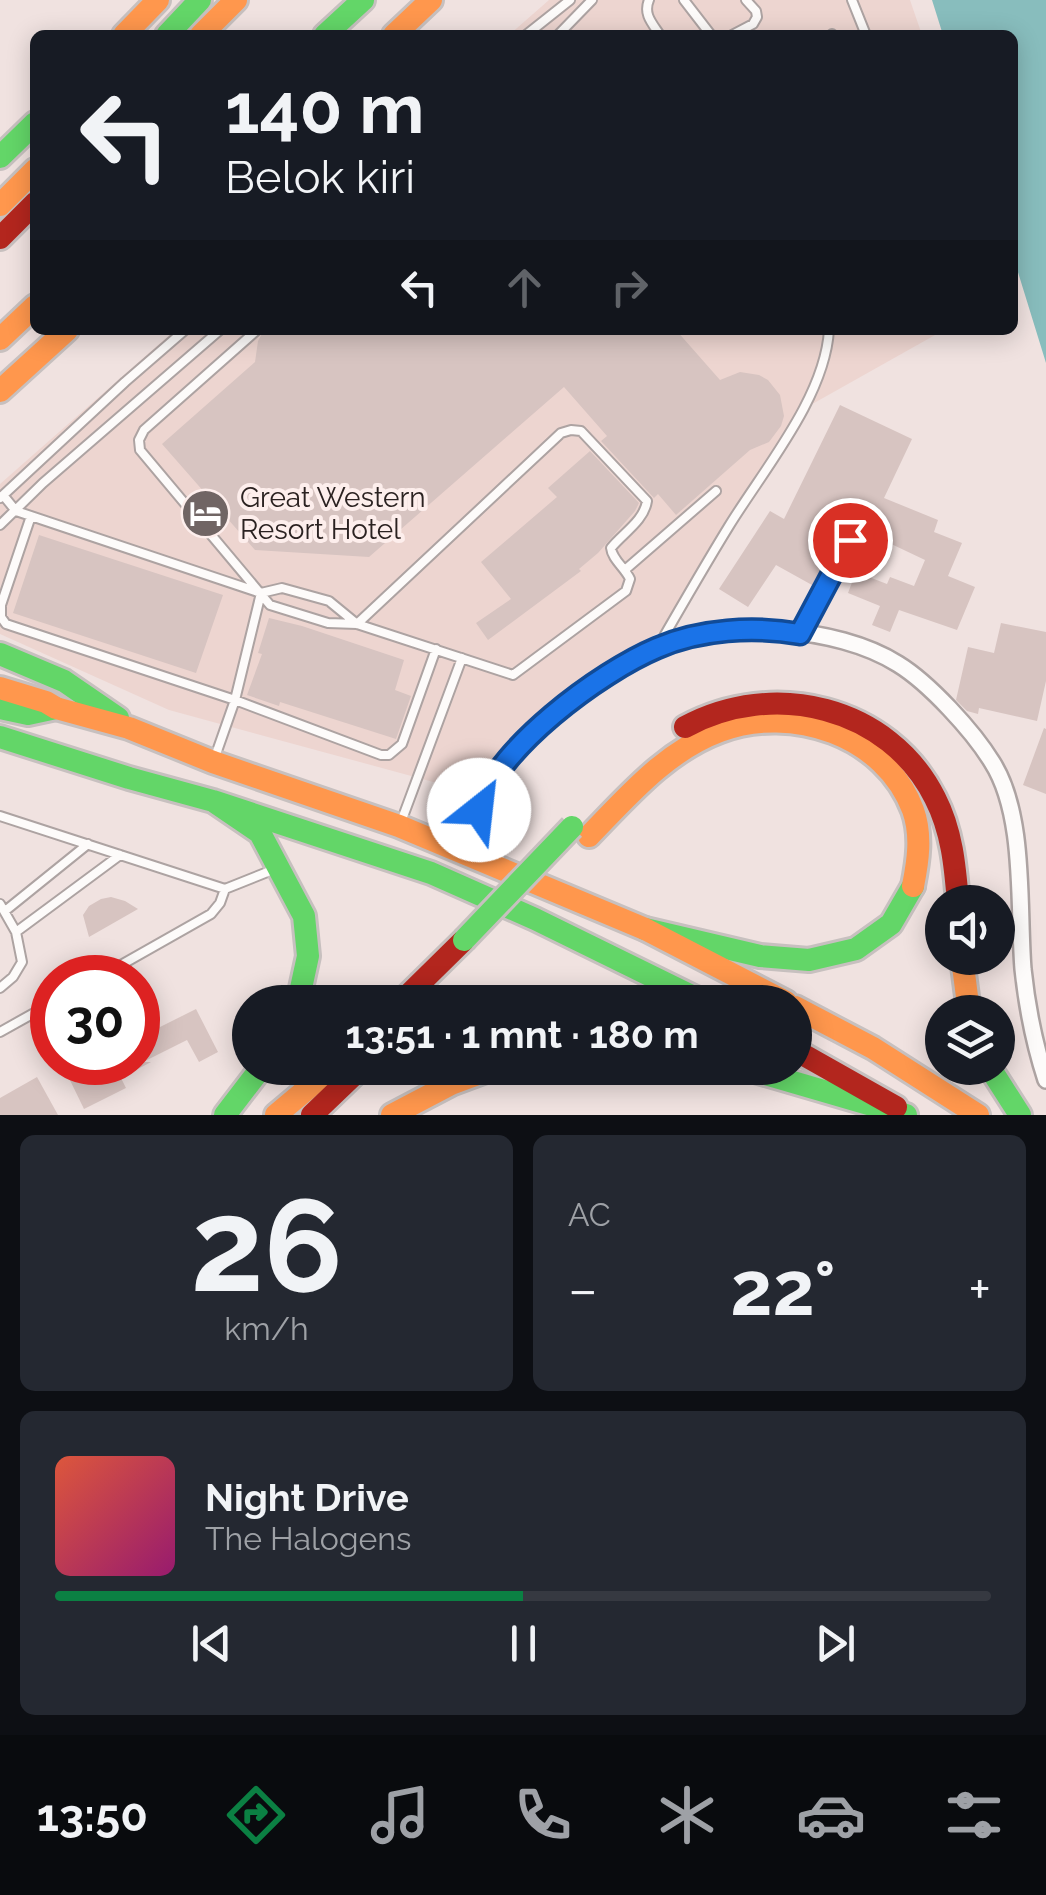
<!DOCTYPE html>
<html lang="id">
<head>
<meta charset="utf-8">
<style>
	:root { --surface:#171b24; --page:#242831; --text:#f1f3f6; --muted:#9ea1a6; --line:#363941; --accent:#0b8043 }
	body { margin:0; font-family:Raleway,sans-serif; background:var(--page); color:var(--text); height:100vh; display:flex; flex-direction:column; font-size:38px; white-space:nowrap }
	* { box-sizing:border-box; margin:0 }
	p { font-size:32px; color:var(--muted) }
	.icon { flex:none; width:55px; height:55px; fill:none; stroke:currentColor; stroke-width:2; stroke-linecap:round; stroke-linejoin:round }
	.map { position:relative; height:1115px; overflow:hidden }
	.sheet { display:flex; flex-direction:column; gap:20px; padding:20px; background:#0d0f14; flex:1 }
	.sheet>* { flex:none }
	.top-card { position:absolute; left:30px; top:30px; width:988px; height:305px; border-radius:15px; box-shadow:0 5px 25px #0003; background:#171b24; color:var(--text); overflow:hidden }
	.controls { position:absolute; left:925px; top:885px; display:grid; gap:20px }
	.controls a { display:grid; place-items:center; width:90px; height:90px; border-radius:50%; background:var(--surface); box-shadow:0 5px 25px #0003; font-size:50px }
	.speed { position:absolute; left:30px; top:955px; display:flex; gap:20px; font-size:50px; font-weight:700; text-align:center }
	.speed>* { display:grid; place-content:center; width:130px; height:130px; border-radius:50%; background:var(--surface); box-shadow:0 5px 25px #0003; line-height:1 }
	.speed .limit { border:15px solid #d22; background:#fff; color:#111 }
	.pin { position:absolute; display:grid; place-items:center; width:85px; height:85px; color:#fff; margin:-42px; border:5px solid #fff; border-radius:50%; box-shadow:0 2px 10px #0007 }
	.me { position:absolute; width:110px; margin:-55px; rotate:29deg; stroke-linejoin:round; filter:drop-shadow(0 0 8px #0008) }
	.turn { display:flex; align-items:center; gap:35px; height:210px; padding:0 30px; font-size:45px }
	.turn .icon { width:130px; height:130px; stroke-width:2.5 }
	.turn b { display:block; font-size:70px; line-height:85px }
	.lanes { display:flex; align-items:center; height:95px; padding:0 30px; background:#0003; justify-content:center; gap:50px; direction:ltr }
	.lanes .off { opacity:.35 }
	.big { font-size:75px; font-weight:700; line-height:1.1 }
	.sheet .widget { flex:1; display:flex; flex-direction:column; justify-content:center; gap:15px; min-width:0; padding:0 35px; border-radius:15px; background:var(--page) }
	.sheet .dial { align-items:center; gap:0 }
	.dial b { font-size:130px; line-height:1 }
	.song { display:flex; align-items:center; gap:30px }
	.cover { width:120px; height:120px; border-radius:15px; background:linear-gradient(135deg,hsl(10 70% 55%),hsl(320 70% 35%)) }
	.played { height:10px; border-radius:5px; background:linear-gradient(90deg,var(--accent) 50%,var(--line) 50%) }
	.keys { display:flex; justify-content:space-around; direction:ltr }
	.heat { display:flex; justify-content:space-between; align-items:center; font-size:55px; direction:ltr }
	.sheet .tiles { flex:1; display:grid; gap:20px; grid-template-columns:1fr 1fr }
	.widget:last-child { grid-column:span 2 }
	.trip { position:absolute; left:232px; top:985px; width:580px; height:100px; border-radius:50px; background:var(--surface); box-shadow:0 5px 25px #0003; font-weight:700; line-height:100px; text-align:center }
	.dock { display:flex; height:160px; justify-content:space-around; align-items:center; background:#090b0e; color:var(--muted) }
	.dock .icon { width:70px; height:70px }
	.dock .selected { color:var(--accent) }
	.dock b { font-size:45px; color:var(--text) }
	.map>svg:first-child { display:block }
</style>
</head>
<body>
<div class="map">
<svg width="1046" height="1115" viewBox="0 0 1046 1115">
	<rect width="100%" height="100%" fill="#f0e2e0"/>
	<path fill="#edd5d0" d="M549 0H910L922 35H509Z
		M175 330H944L807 407 664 629 569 688 470 792 169 710 0 634V484Z"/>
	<path fill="#88bdbd" d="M932 0H1046V363L1013 256 1012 35H943Z"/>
	<path fill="#d7c4c1" d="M264 330H676L720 380 740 372 759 375 768 380 780 395 784 416 781 426 769 442 750 450 676 515 658 494 654 498 601 441 607 436 564 387 369 557 255 550 162 444 255 362 258 341Z
		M840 405 912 439 884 498 938 520 934 532 962 543 948 576 975 587 957 630 899 610 890 632 872 625 880 606 848 593 856 572 887 584 890 577 914 586 925 560 847 523 812 585 776 565 748 607 719 589 770 511 784 519Z
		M590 451 639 503 635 511 598 553 579 569 581 571 488 640 476 623 511 599 481 562 557 497 548 488Z
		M39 535 223 595 196 673 13 613Z
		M269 618 302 626 404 660 395 690 411 696 396 739 280 702 279 706 247 695 262 654 258 653Z
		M1001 623 1046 632V681L1037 721 979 708 978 714 967 711 956 700 968 647 994 653Z
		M1044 728 1046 729V794L1023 785Z
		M111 897 125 901 138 909 89 937 83 915 89 906 101 899Z
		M196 1009 218 1052 199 1062 187 1040 143 1062H151L121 1078 126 1088 84 1109 65 1070 79 1062H138V1038Z
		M37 1077 58 1115H0V1098Z"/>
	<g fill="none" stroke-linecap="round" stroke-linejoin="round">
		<defs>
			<path id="lane" d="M649 0C643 14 652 23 660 35
				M684 0 711 35
				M852 0 866 35
				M832 34V35
				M526 35 570 0
				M558 35 592 0
				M732 35 753 24 757 17 756 11 746 0
				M257 330 144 430 139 440 140 450 270 605 328 623 357 624 513 675 626 591 630 579C625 568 612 559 611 548 623 533 644 521 647 501L581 431 571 430 561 433 357 624
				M3 495 16 511 261 593 282 588 329 601 357 624
				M0 498 125 382 185 330
				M31 516 1 605V617L6 624 235 700 381 755H389L402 744 436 649
				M0 525 43 483 220 330
				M626 569 716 491
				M801 633 850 540
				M659 645C682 605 705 565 729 526 764 469 825 397 829 330
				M215 757 235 700 261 593
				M0 816 225 889 275 869
				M401 822 462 658
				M0 904 16 932 22 962 13 977 0 988
				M5 911 88 844
				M16 932 120 855
				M98 978 211 914 220 903 225 889
				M0 1032 52 1003"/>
			<path id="street" d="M501 867C492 853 478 839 478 821 478 784 513 752 538 728 572 697 614 666 657 648 724 619 836 625 898 664 929 683 973 731 992 762 1026 815 1018 907 1023 969 1027 1007 1034 1043 1046 1080"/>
			<path id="fast" d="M167 35 200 0
				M325 35 363 0
				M0 157 35 123
				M0 654 64 681 118 718
				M0 708 28 714 56 708
				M0 737 129 778 213 801 431 873 535 919 704 1002
				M213 801 260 833 304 916 308 956 298 1002
				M645 929 760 956 809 960 856 949 891 924 913 886
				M745 1068 906 1115
				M990 1068 1020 1115
				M225 1115 261 1068"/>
			<path id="slow" d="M124 35 158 0
				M201 35 236 0
				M394 35 431 0
				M0 205 35 170
				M0 339 35 306
				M0 391 67 330
				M0 688 46 702 56 708 129 728 213 762 399 826 645 929 786 1002
				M589 836C628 796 666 751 720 731 792 704 885 735 913 810 922 835 918 861 913 886
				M962 958 969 1012
				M795 1007 873 1048 978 1115
				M276 1115 332 1068
				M392 1115 451 1084 494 1068"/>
			<path id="jam" d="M0 238 35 203
				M685 727C773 679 889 706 935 798 952 831 955 866 958 902
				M401 1002 464 940
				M795 1050 896 1107
				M312 1115 361 1068"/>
		</defs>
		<use href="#lane" stroke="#ada3a2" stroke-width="12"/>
		<use href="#street" stroke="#ada3a2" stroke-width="20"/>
		<use href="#fast" stroke="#c7c0bf" stroke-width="28"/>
		<use href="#slow" stroke="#c7c0bf" stroke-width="28"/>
		<use href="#jam" stroke="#c7c0bf" stroke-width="28"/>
		<use href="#lane" stroke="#fdfbfa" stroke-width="8"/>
		<use href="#street" stroke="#fdfbfa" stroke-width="15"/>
		<use href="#fast" stroke="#63d668" stroke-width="22"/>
		<use href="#slow" stroke="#ff974d" stroke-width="22"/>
		<use href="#jam" stroke="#b3261e" stroke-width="22"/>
		<defs>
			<path id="fast-bridge" d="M464 940 572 827"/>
		</defs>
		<use href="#fast-bridge" stroke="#c7c0bf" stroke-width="28" stroke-linecap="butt"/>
		<use href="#fast-bridge" stroke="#63d668" stroke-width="22"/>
	</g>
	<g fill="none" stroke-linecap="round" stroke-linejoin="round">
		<defs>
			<path id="route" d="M479 810C495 749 600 672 657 648 700 629 754 626 800 634L850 540"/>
		</defs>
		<use href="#route" stroke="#114b97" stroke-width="25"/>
		<use href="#route" stroke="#1a73e8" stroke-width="18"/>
	</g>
	<defs>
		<symbol id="hotel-disc" viewBox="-11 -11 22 22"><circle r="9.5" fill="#706564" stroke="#fdeeec"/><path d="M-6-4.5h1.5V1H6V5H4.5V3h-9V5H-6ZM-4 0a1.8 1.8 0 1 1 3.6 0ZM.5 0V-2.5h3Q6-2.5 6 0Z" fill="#fff"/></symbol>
	</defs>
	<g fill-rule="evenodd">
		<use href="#hotel-disc" x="178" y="486" width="55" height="55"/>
	</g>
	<g text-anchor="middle" stroke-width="8" stroke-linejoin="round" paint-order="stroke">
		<g font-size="28" fill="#2b2221" stroke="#fdeeec" text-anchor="start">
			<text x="240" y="507">Great Western<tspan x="240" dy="32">Resort Hotel</tspan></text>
		</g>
	</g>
</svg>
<div class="controls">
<a><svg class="icon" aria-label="sound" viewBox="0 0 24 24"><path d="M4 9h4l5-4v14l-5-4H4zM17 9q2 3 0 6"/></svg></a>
<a><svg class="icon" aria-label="layers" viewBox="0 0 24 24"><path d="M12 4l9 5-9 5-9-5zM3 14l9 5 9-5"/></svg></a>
</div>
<div class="speed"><div class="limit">30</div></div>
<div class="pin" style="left:850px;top:540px;background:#d93025"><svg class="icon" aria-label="arrive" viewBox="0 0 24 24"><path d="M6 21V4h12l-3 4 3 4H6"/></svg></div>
<svg class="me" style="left:479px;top:810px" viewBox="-20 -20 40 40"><circle r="19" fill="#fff"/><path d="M0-13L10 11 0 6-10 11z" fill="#1a73e8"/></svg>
<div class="trip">13:51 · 1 mnt · 180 m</div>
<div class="top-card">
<div class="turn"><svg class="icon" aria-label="left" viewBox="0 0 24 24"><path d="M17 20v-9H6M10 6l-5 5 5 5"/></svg><div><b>140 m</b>Belok kiri</div></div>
<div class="lanes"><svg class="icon" aria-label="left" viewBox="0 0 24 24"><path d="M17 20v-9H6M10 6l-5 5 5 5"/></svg><svg class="icon off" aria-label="ahead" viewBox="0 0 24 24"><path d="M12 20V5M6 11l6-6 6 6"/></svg><svg class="icon off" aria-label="right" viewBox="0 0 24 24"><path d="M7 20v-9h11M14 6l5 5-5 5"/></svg></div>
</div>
</div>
<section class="sheet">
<div class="tiles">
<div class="widget dial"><b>26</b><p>km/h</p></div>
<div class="widget"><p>AC</p>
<div class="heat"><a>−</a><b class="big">22°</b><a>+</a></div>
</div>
<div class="widget">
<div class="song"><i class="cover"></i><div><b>Night Drive</b><p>The Halogens</p></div></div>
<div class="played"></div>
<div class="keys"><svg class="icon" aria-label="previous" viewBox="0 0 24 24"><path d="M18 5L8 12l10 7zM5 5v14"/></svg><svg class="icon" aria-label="pause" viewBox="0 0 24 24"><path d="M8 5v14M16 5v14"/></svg><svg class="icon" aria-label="next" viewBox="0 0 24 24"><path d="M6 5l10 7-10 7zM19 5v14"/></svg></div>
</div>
</div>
</section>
<nav class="dock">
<b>13:50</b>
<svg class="icon selected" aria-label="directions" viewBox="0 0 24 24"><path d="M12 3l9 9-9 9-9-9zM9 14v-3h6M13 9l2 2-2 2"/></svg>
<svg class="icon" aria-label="music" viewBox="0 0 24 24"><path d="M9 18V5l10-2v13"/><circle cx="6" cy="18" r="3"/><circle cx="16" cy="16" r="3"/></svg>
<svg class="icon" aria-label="phone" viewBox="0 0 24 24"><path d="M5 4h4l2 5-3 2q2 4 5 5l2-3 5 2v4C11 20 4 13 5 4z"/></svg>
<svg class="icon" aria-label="climate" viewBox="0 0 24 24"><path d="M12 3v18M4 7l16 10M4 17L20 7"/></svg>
<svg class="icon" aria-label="car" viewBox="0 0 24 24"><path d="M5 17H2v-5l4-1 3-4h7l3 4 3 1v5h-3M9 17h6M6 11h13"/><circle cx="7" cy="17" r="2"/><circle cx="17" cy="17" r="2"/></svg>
<svg class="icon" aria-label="filters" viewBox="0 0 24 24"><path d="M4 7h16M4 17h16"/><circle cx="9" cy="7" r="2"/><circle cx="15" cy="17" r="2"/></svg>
</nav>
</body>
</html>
